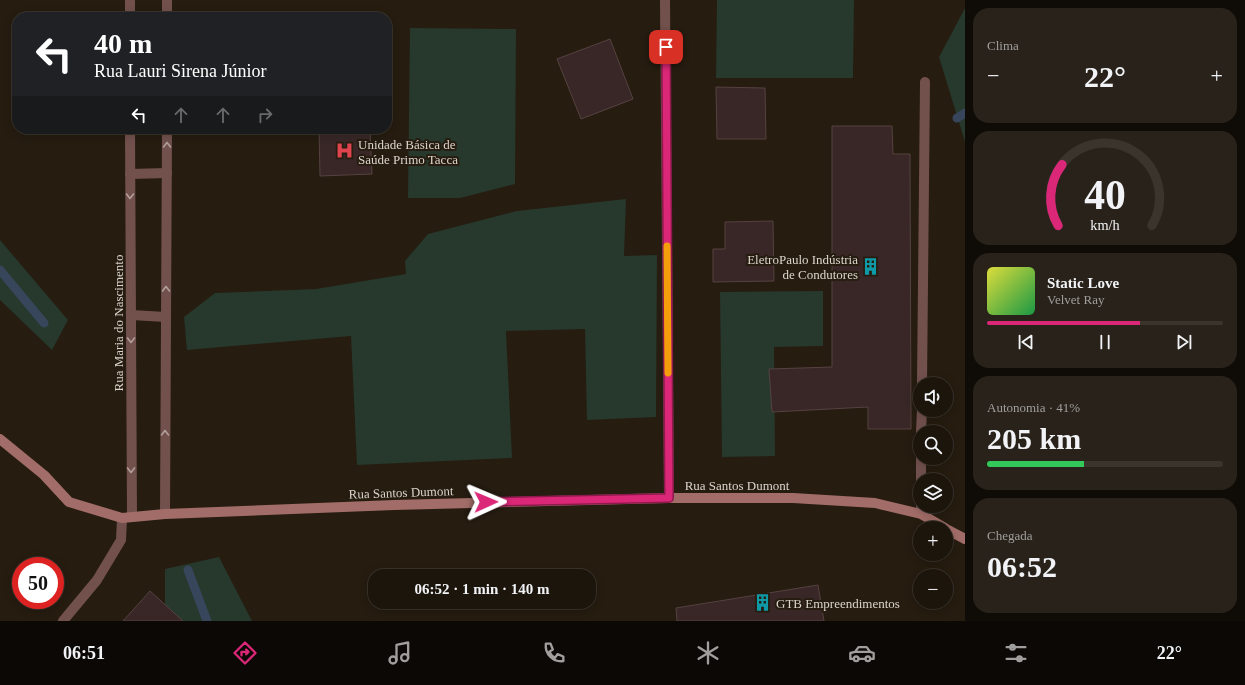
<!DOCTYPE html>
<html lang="pt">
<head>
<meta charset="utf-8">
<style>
	:root { --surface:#1c150c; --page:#29221a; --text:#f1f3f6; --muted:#a09f9d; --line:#3a342d; --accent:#db2777 }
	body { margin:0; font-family:Georgia,serif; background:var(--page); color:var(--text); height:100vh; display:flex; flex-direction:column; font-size:15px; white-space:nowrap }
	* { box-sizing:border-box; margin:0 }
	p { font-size:13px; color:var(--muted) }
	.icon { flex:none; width:22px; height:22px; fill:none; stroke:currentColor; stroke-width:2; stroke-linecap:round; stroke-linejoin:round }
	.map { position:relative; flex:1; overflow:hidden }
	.side { display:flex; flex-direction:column; gap:8px; padding:8px; background:#0f0c07; width:280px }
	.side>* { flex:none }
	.guide { position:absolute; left:12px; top:12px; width:380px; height:122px; border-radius:16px; box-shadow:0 2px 10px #0003,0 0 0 1px var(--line); background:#202124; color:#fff; overflow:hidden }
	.controls { position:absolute; left:913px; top:377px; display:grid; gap:8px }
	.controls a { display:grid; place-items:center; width:40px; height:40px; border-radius:50%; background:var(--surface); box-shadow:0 2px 10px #0003,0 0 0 1px var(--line); font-size:20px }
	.speed { position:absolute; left:12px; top:557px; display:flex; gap:8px; font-size:20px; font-weight:700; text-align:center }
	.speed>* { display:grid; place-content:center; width:52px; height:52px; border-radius:50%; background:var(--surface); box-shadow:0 2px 10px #0003,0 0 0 1px var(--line); line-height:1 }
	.speed .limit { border:6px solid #d22; background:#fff; color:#111 }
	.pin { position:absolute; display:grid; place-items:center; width:34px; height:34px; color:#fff; margin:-17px; border-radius:8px; box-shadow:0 2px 6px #0006 }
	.me { position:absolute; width:44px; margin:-22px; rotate:89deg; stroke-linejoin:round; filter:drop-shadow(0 0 3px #0008) }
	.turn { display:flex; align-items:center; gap:14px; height:84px; padding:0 16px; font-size:18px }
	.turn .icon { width:52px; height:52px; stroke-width:2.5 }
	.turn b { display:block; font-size:28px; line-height:34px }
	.lanes { display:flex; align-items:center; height:38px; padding:0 16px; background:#0003; justify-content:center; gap:20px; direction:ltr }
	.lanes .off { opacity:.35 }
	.big { font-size:30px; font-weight:700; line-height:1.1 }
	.side .widget { flex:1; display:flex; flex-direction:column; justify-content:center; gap:6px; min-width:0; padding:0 14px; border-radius:16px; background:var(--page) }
	.side .dial { align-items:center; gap:0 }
	.dial svg { height:104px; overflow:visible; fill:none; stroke:var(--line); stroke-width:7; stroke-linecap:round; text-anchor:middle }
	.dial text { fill:var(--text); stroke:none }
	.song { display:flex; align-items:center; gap:12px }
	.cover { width:48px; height:48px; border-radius:6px; background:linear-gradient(135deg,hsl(60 70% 55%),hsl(140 70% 35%)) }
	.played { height:4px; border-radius:2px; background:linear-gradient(90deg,var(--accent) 65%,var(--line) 65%) }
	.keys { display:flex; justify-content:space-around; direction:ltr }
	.heat { display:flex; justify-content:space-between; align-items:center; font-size:22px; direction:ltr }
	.charge { height:6px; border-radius:3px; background:linear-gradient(90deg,#34c759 41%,var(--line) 0) }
	.trip { position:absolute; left:368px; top:569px; width:228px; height:40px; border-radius:16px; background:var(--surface); box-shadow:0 2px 10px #0003,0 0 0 1px var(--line); font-weight:700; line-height:40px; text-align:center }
	.dock { display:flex; height:64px; justify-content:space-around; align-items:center; background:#0b0805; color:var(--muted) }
	.dock .icon { width:28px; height:28px }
	.dock .on { color:var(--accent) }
	.dock b { font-size:18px; color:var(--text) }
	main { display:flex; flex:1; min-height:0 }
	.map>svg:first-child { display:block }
</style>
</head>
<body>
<main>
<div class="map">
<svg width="965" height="621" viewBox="0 0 965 621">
	<rect width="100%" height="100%" fill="#261c10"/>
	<path fill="#27382c" d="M717 0H854L853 78H716Z
		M965 8V142L939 57Z
		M410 28 516 29 515 184 460 198H408Z
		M626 199 624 256 657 255 656 417 587 420 585 329 506 331 512 458 357 465 351 336 187 350 184 317 215 293 316 289 406 274 405 261 428 234 517 211Z
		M0 240 68 320 52 350 0 300Z
		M823 291V346L774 347 775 456 722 457 720 292Z
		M219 557 252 621H169L165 615V569Z"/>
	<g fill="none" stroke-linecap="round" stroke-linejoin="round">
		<path stroke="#38465c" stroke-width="9" d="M957 118 965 113
			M0 270 44 323
			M188 570 207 621"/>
	</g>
	<path fill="#392727" stroke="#554241" d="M610 39 633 99 581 119 557 59Z
		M716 87 765 88 766 139H717Z
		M832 126H892L893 154H910L911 429H868V407L772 412 769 369 832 367Z
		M319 129H370L372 174 320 176Z
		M773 221 774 281 713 282V249H725V222Z
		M818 585 824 621H677L676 608Z
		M150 591 183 621H123Z"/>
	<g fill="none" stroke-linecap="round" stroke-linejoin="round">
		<path stroke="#72514d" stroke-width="10" d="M130 174 167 173
			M131 315 166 317"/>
		<path stroke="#72514d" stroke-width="10" d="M130 0V17
			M665 0 669 498
			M167 17V0
			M130 129 132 517
			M922 384 925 82
			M921 432 922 410
			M921 480V458
			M165 514 167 129
			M921 514V506
			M63 621 97 580 121 540 122 518"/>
		<path stroke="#a26d68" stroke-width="10" d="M0 439 44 475 69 502 122 518 165 514 394 505 669 498H793L875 503 921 514 945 528
			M946 529 965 539"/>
	</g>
	<defs><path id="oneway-chevron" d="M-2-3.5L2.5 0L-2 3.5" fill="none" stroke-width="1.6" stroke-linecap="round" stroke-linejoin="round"/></defs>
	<g stroke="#b2a09a">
		<use href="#oneway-chevron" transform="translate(167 145) rotate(-90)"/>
		<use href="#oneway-chevron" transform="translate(130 196) rotate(90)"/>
		<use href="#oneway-chevron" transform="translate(166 289) rotate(-90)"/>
		<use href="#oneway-chevron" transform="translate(131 340) rotate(90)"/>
		<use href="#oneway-chevron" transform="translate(165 433) rotate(-90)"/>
		<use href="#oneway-chevron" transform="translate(131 470) rotate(90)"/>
	</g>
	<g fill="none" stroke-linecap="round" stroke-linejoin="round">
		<defs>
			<path id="route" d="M486 502 669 498 666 47"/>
		</defs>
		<use href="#route" stroke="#8e194d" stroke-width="10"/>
		<use href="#route" stroke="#db2777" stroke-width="7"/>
		<path stroke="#f59e0b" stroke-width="7" d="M667 246 668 373"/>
	</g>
	<defs>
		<symbol id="hospital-bare" viewBox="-9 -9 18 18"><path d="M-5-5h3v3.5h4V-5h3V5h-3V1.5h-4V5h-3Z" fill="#e0444e" stroke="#261c10" stroke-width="2.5" paint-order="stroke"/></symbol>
		<symbol id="building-bare" viewBox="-9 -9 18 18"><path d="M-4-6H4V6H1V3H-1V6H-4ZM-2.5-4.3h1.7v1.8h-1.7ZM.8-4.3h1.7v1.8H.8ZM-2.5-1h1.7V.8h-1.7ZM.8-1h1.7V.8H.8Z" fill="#0f9aa8" stroke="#261c10" stroke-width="2.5" paint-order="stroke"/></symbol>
	</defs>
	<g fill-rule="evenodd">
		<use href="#hospital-bare" x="332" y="138" width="25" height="25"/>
		<use href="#building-bare" x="858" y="254" width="25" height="25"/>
		<use href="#building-bare" x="750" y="590" width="25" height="25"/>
	</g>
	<g text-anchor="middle" stroke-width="4" stroke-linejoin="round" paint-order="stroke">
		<g font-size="13" fill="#dcd5cd" stroke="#261c10" text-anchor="start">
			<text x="358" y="149">Unidade Básica de<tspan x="358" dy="15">Saúde Primo Tacca</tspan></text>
			<text x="858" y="264" text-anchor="end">EletroPaulo Indústria<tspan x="858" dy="15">de Condutores</tspan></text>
			<text x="776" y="608">GTB Empreendimentos</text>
		</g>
		<g font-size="13" fill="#dcd5cd" stroke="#261c10">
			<text transform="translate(118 323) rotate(-90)" y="5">Rua Maria do Nascimento</text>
			<text x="737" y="490">Rua Santos Dumont</text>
			<text transform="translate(401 492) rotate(-2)" y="5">Rua Santos Dumont</text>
		</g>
	</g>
</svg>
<div class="controls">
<a><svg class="icon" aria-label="sound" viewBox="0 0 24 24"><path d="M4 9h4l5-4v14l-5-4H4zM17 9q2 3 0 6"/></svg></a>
<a><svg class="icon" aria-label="search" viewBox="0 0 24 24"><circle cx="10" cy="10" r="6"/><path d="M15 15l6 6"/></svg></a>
<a><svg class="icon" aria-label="layers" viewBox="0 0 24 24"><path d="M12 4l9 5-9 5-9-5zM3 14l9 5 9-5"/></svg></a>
<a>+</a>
<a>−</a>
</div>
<div class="speed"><div class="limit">50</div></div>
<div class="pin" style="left:666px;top:47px;background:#d93025"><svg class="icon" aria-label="arrive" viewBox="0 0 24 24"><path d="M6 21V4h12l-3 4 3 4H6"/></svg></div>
<svg class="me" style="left:486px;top:502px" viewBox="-20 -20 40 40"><path d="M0-17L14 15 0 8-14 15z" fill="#db2777" stroke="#fff" stroke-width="4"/></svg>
<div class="trip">06:52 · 1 min · 140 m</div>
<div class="guide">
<div class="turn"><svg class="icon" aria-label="left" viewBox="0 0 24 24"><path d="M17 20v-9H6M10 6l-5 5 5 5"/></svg><div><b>40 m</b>Rua Lauri Sirena Júnior</div></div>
<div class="lanes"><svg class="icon" aria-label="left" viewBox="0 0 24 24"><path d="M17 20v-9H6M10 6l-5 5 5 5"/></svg><svg class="icon off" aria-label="ahead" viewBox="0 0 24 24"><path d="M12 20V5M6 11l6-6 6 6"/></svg><svg class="icon off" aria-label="ahead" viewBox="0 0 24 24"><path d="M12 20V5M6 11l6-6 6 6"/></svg><svg class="icon off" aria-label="right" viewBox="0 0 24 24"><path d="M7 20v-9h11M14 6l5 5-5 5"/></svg></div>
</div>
</div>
<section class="side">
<div class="widget"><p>Clima</p>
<div class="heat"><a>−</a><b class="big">22°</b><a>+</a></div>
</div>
<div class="widget dial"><svg viewBox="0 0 100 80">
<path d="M14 69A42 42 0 1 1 86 69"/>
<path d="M14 69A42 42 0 0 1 17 22" stroke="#db2777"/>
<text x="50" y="56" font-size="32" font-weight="700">40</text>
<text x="50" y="72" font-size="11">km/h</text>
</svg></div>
<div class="widget">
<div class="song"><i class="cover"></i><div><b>Static Love</b><p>Velvet Ray</p></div></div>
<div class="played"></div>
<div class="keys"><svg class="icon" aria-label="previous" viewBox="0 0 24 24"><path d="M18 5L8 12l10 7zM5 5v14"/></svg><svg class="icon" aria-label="pause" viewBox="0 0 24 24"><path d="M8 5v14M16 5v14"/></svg><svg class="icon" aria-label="next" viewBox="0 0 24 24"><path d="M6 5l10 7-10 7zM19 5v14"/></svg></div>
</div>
<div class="widget"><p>Autonomia · 41%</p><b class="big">205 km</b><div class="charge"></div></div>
<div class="widget"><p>Chegada</p><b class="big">06:52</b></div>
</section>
</main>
<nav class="dock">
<b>06:51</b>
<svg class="icon on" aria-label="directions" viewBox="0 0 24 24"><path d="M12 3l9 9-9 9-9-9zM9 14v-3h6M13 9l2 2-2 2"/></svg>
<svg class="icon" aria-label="music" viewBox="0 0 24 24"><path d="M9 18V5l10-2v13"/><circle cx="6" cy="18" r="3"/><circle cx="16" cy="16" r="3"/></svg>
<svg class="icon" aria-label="phone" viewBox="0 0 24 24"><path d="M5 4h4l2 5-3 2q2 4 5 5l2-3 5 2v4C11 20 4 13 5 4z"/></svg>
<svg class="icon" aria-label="climate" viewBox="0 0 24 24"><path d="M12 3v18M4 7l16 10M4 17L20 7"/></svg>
<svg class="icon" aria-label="car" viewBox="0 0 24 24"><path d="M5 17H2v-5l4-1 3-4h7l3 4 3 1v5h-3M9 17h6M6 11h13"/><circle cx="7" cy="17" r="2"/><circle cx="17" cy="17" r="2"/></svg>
<svg class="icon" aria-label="filters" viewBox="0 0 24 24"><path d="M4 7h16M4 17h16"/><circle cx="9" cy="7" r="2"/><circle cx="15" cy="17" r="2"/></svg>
<b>22°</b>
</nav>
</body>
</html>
